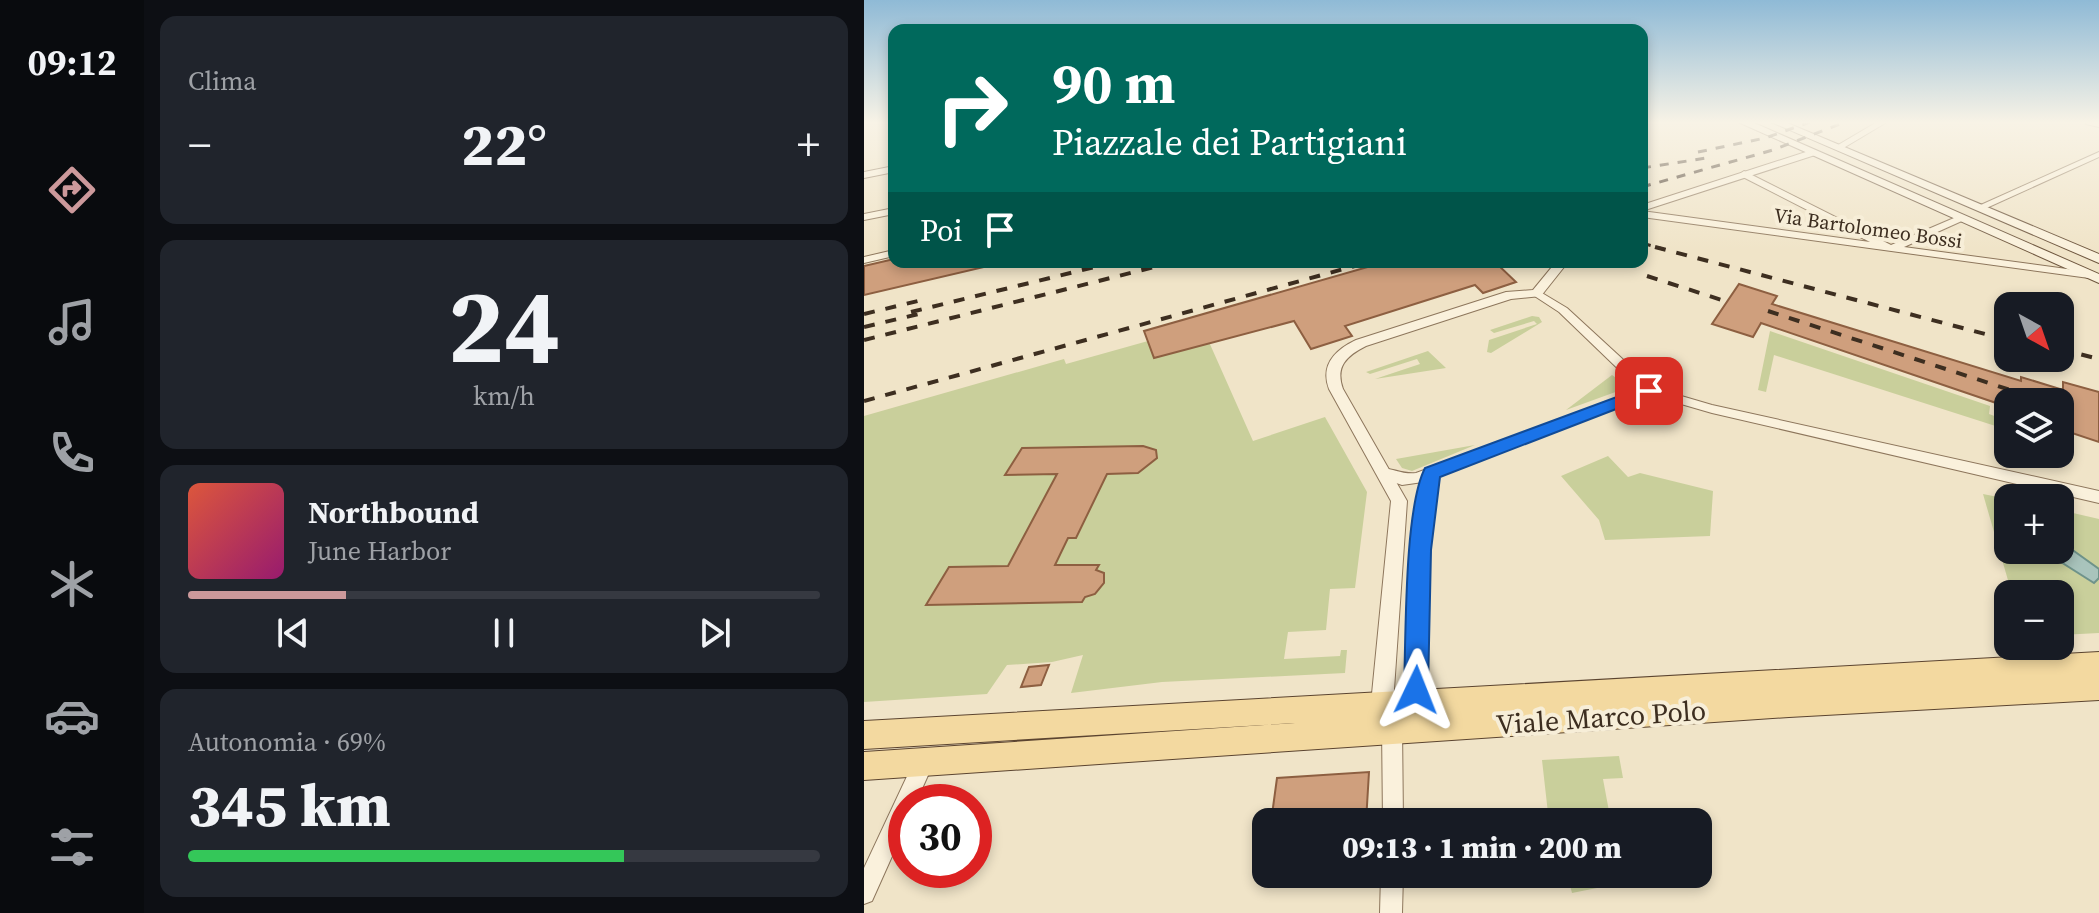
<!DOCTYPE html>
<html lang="it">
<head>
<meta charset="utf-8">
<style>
	:root { --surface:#171b24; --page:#20242c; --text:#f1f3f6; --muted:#9ea1a6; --line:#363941; --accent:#cc999b }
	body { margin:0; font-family:"Source Serif 4",serif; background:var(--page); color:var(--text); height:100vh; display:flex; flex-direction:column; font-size:30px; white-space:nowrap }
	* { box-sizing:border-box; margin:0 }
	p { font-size:26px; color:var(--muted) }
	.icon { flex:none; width:44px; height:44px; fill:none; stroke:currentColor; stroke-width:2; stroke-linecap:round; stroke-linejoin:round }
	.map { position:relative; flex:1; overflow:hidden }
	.side { display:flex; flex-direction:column; gap:16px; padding:16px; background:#0d0f14; width:720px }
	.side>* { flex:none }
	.guide { position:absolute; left:24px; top:24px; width:760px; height:244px; border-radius:16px; box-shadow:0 4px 12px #0003; background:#00695c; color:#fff; overflow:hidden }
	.needle { width:52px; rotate:140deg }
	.buttons { position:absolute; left:1130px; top:292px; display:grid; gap:16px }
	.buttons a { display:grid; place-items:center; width:80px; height:80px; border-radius:16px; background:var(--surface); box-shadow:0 4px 12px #0003; font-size:40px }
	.speed { position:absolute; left:24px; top:784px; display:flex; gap:16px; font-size:40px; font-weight:700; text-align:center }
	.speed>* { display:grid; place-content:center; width:104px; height:104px; border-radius:50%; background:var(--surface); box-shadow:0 4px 12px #0003; line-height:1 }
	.speed .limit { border:12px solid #d22; background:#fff; color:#111 }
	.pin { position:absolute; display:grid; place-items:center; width:68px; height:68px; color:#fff; margin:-34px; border-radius:16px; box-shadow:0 4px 12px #0006 }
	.me { position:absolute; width:88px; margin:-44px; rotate:2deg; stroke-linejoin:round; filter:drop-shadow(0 0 6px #0008) }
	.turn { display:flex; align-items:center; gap:28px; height:168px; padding:0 32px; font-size:36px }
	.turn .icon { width:104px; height:104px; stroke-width:2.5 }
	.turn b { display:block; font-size:56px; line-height:68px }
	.then { display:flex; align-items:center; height:76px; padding:0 32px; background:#0003; gap:16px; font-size:30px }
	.big { font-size:60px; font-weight:800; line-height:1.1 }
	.side .tile { flex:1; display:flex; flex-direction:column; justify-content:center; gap:12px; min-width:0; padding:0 28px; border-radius:16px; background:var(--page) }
	.side .dial { align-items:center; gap:0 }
	.dial b { font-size:104px; line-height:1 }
	.song { display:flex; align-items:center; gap:24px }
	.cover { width:96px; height:96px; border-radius:12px; background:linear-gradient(135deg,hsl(10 70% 55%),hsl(320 70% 35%)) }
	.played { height:8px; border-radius:4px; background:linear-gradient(90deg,var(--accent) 25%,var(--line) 25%) }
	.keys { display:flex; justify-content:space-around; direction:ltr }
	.heat { display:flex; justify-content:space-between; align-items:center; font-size:44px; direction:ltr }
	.charge { height:12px; border-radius:6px; background:linear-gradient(90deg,#34c759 69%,var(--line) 0) }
	.trip { position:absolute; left:388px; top:808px; width:460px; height:80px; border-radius:16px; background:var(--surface); box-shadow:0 4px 12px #0003; font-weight:800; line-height:80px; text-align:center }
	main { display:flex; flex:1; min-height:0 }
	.dock { display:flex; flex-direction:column; width:144px; justify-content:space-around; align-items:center; background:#090b0e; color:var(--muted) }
	.dock .icon { width:56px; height:56px }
	.dock .selected { color:var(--accent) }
	.dock b { font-size:36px; color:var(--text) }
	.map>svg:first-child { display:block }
</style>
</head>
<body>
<main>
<nav class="dock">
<b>09:12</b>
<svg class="icon selected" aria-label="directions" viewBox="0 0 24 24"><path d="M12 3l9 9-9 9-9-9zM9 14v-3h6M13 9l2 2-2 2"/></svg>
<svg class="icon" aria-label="music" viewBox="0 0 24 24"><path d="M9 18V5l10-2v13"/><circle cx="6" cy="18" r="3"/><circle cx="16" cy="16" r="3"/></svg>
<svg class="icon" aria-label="phone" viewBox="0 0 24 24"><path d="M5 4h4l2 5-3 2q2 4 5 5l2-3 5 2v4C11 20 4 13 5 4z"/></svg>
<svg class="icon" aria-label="climate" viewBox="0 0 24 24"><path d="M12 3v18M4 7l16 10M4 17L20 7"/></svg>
<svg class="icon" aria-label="car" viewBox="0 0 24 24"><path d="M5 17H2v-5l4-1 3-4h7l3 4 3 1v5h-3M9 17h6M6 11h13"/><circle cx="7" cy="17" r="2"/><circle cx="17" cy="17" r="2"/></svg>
<svg class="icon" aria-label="filters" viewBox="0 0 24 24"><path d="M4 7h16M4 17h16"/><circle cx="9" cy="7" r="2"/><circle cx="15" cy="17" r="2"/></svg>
</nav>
<section class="side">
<div class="tile"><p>Clima</p>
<div class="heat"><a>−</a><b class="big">22°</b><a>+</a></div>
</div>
<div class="tile dial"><b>24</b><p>km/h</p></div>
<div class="tile">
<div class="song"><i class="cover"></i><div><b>Northbound</b><p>June Harbor</p></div></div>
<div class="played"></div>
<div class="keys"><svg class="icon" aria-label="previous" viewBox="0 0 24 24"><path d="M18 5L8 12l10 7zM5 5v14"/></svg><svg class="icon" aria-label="pause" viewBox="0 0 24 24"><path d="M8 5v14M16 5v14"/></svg><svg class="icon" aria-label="next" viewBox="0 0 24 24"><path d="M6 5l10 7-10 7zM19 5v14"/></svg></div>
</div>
<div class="tile"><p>Autonomia · 69%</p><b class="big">345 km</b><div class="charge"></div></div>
</section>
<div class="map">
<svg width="1235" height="913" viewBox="0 0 1235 913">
	<rect width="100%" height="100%" fill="#f0e4c8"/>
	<path fill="#c9cf9b" d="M668 316 675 317 678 322 627 353 623 352 625 340 673 324 670 321 630 333 626 330Z
		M906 331 1126 406 1125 414 1144 421V430L910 355 902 392 894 390Z
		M284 341 345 342 389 441 461 417 503 492 491 588 466 589 462 630 424 632 420 659 476 656 477 650H483L481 673 298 682 207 693 219 655 188 662 143 665 123 694 0 702V416L200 359 202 364Z
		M564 351 582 368 511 379 556 364 553 359 506 374 502 372Z
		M748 375 761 384 757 390 702 410Z
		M611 445 548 471 538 468 532 459Z
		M744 456 764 477 776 473 849 491 846 536 741 540 735 520 697 476Z
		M1119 494 1144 499V550H1178L1229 583 1235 578V633L1196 635V594H1148Z
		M1196 510 1235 519V569L1196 541Z
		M755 756 759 778 739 779 747 822H685L678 760Z
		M703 874H756L758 883 708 893Z"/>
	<path fill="#a9c4bc" stroke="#6f938a" stroke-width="2" d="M1196 541 1235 569V578L1230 583 1178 550H1196Z"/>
	<path fill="#cf9f7d" stroke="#8d5f41" stroke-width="2" d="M30 259V262H120V267L0 295V266Z
		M521 262H631L652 282 619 293 611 285 481 326 488 336 447 349 430 321 290 358 280 331Z
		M875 284 913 296 908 304 1157 381V377L1199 390V382L1235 392V442L1196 429V402H1144V407L897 323 889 337 848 324Z
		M279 446 292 450 293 458 274 473 243 474 212 538H204L191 565H235L232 570 240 573V583L231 594 221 597 218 602 62 605 85 567 144 566 193 474 141 475 158 448Z
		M185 665 177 685 157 687 165 667Z
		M505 772 502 822H407L413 778Z"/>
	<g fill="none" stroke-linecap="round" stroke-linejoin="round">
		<defs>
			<path id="minor" d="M1013 122H1023L976 150 969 148Z
				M1235 152V157L1118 210 1110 208Z
				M30 166V172L0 178V172Z
				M880 171 1027 245 1097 215 1100 216V220L1040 247 1225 272 1230 275 1225 278 778 217V211L1006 242 877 176 876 174Z
				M30 208V214L0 220V214Z
				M30 250V256L0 263V257Z
				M673 290 703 308 790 388 848 405 1235 491V503L848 413 786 395 575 476 568 504 561 690 554 713 547 715 540 713 538 706 543 690 554 504 559 482 538 485 515 477 513 473 515 469C525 466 537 475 552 473L776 390 695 312 669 295 668 293Z
				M528 716 535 719 538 726 539 822H519L518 726 521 719Z
				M60 752 67 755 70 762 52 802H42V825L8 901 0 904V868L53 755Z
				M517 874H539L538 913H516Z"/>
			<path id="tertiary" d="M1221 122H1235V127L1222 124Z
				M948 150 951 151V155L778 211V205Z
				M692 262H704L677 296 647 299 502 346C482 356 471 367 479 389L543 501 529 704 526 711 518 714 510 711 507 704 527 501 465 389C456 365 471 350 492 340L642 292 669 290Z"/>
			<path id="secondary" d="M874 122H888L1235 274V283Z
				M907 122H921L1235 254V263Z"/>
			<path id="primary" d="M1235 652V700L925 717 0 780V752L431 723 0 749V721Z"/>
		</defs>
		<use href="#minor" stroke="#8d765c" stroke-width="2"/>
		<use href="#tertiary" stroke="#8d765c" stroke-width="2"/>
		<use href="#secondary" stroke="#6f573f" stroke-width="2"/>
		<use href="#primary" stroke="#5b4430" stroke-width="2"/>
		<use href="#minor" fill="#faf1dc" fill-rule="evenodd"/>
		<use href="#tertiary" fill="#faf1dc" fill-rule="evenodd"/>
		<use href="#secondary" fill="#faf1dc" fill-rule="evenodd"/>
		<use href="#primary" fill="#f3d9a0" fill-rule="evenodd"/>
		<path stroke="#3d2e20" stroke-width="3" stroke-dasharray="9 9" stroke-linecap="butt" d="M834 152 901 138 946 122
			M778 168 849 157
			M778 187 909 150 981 122
			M778 243 799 249"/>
		<path stroke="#3d2e20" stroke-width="4" stroke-dasharray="11 11" stroke-linecap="butt" d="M791 247 1144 340
			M783 276 864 302
			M904 311 1183 402
			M47 312 251 262
			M0 314 58 300
			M0 327 59 313
			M0 340 310 262
			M1196 349 1235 359
			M0 401 505 262
			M1196 406 1199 407"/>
	</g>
	<linearGradient id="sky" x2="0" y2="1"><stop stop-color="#8fbad6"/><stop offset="0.49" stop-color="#f8f3e6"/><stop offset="1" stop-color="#f8f3e6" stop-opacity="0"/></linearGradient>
	<rect width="1235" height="250" fill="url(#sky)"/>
	<path fill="#1a73e8" stroke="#114b97" stroke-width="2" d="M785 385 791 387V394L576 477 567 550 564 690 560 698 552 701 543 698 540 690C542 638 540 509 561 468Z"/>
	<g text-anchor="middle" stroke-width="8" stroke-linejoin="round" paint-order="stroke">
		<g font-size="20" fill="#3d2e20" stroke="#f7eed8">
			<text transform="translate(1004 228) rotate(8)" y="7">Via Bartolomeo Bossi</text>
		</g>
		<g font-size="28" fill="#3d2e20" stroke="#f7eed8">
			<text transform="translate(737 717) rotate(-4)" y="10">Viale Marco Polo</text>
		</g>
	</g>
</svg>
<div class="buttons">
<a><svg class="needle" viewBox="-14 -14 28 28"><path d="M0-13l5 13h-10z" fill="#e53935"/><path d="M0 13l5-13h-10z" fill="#9ea1a6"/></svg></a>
<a><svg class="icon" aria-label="layers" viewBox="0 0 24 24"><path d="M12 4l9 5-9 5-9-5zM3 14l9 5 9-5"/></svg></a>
<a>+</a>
<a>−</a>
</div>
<div class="speed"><div class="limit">30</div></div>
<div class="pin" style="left:785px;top:391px;background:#d93025"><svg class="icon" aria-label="arrive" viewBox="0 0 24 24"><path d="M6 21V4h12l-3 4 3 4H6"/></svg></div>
<svg class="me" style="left:552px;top:690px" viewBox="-20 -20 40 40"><path d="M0-17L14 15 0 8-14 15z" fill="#1a73e8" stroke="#fff" stroke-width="4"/></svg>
<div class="trip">09:13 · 1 min · 200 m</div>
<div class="guide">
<div class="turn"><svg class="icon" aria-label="right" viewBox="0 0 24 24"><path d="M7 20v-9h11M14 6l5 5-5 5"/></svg><div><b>90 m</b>Piazzale dei Partigiani</div></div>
<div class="then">Poi<svg class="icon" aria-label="arrive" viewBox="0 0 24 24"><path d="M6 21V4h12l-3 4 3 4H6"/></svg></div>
</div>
</div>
</main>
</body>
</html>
